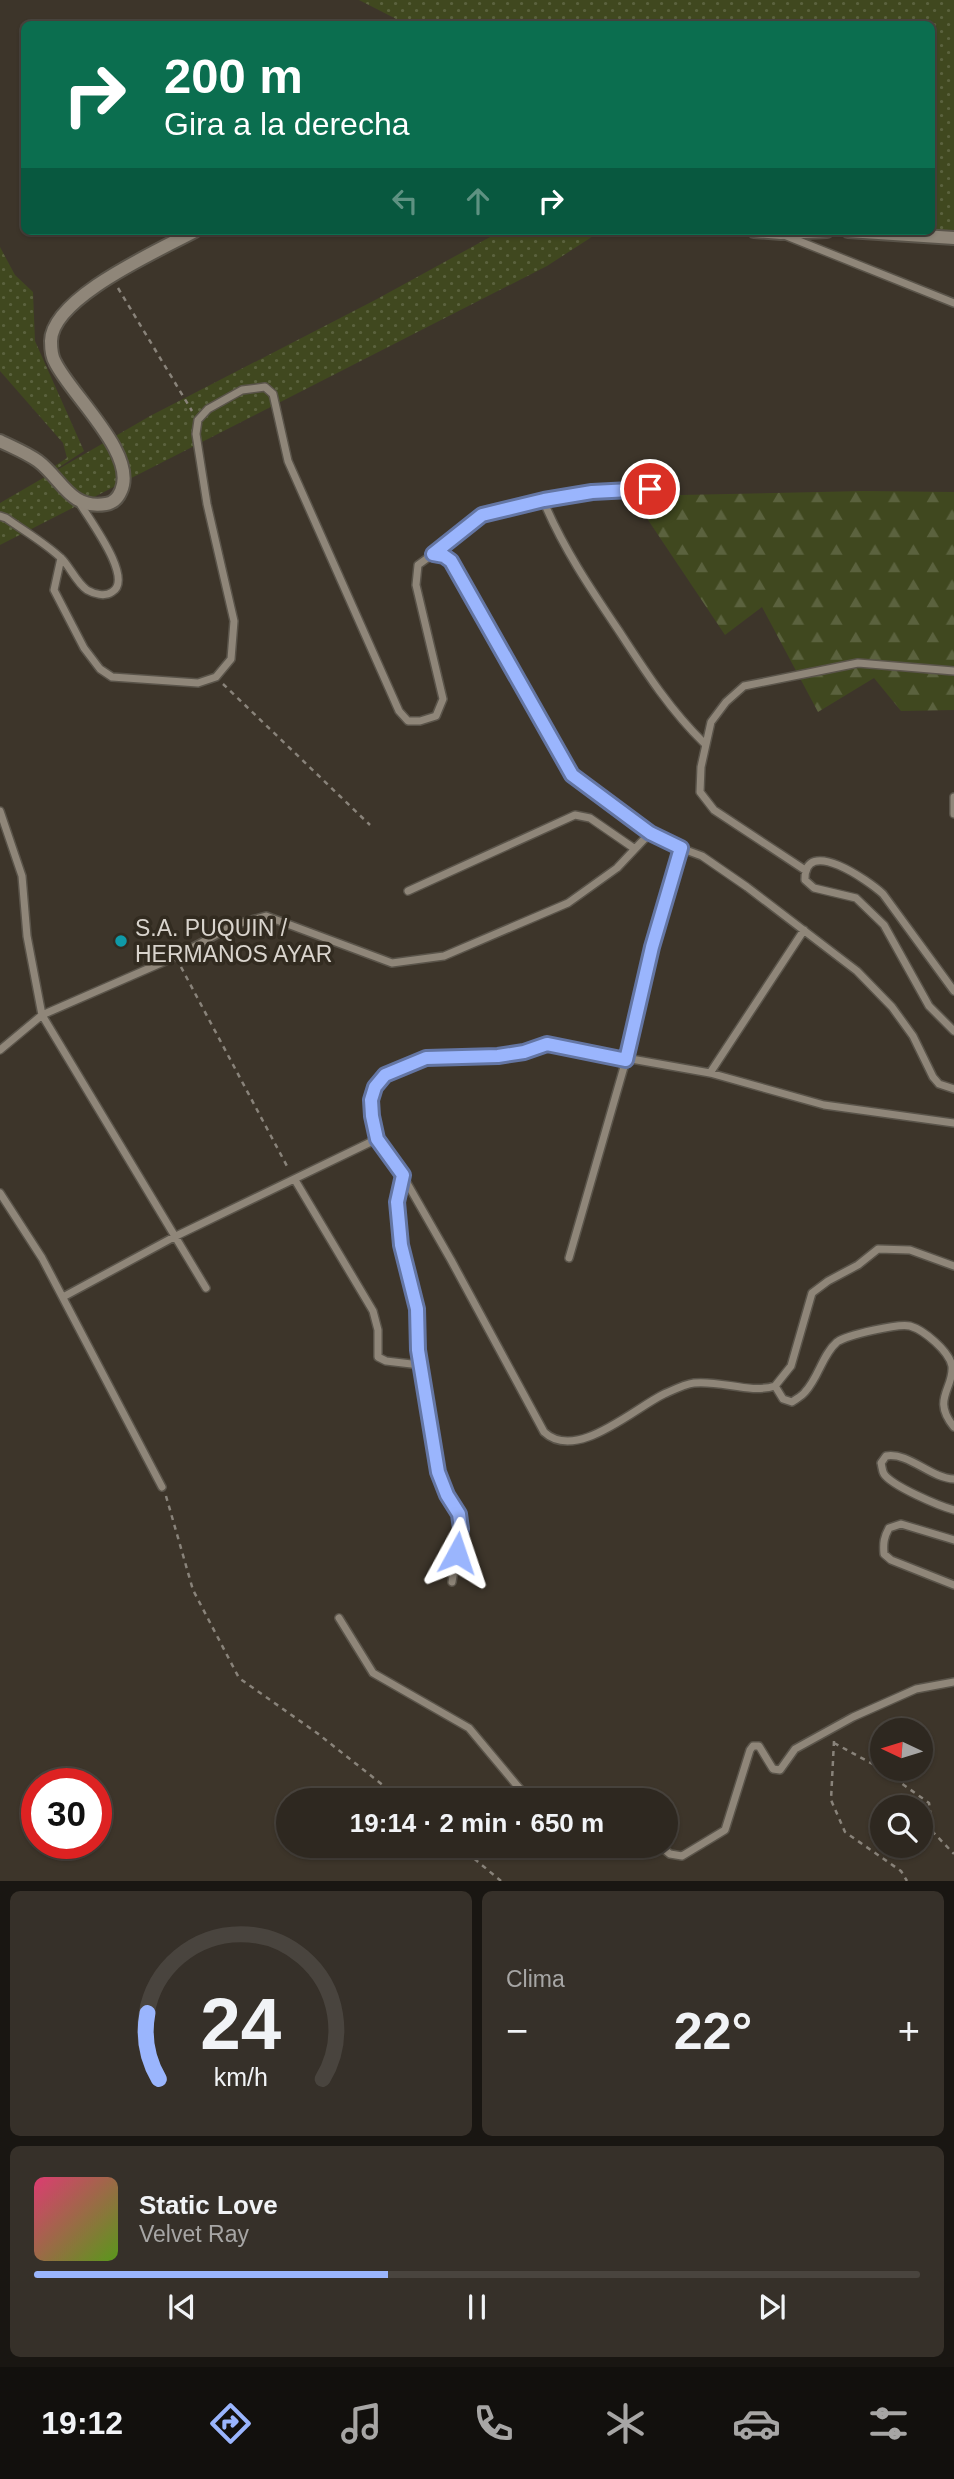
<!DOCTYPE html>
<html lang="es">
<head>
<meta charset="utf-8">
<style>
	:root { --surface:#2e2820; --page:#363029; --text:#f1f3f6; --muted:#a7a6a5; --line:#49443e; --accent:#9ab5fd }
	body { margin:0; font-family:Helvetica,sans-serif; background:var(--page); color:var(--text); height:100vh; display:flex; flex-direction:column; font-size:26px; white-space:nowrap }
	* { box-sizing:border-box; margin:0 }
	p { font-size:23px; color:var(--muted) }
	.icon { flex:none; width:38px; height:38px; fill:none; stroke:currentColor; stroke-width:2; stroke-linecap:round; stroke-linejoin:round }
	.map { position:relative; height:1881px; overflow:hidden }
	.side { display:flex; flex-direction:column; gap:10px; padding:10px; background:#191612; flex:1 }
	.side>* { flex:none }
	.top-card { position:absolute; left:21px; top:21px; width:914px; height:214px; border-radius:10px; box-shadow:0 2px 5px #0004,0 0 0 2px var(--line); background:#0b6e4f; color:#fff; overflow:hidden }
	.needle { width:46px; rotate:274deg }
	.tools { position:absolute; left:870px; top:1718px; display:grid; gap:14px }
	.tools a { display:grid; place-items:center; width:63px; height:63px; border-radius:50%; background:var(--surface); box-shadow:0 2px 5px #0004,0 0 0 2px var(--line); font-size:35px }
	.speed { position:absolute; left:21px; top:1768px; display:flex; gap:14px; font-size:35px; font-weight:700; text-align:center }
	.speed>* { display:grid; place-content:center; width:91px; height:91px; border-radius:50%; background:var(--surface); box-shadow:0 2px 5px #0004,0 0 0 2px var(--line); line-height:1 }
	.speed .limit { border:10px solid #d22; background:#fff; color:#111 }
	.pin { position:absolute; display:grid; place-items:center; width:60px; height:60px; color:#fff; margin:-30px; border:4px solid #fff; border-radius:50%; box-shadow:0 2px 7px #0007 }
	.me { position:absolute; width:77px; margin:-38px; rotate:5deg; stroke-linejoin:round; filter:drop-shadow(0 0 5px #0008) }
	.turn { display:flex; align-items:center; gap:24px; height:147px; padding:0 28px; font-size:32px }
	.turn .icon { width:91px; height:91px; stroke-width:2.5 }
	.turn b { display:block; font-size:49px; line-height:60px }
	.lanes { display:flex; align-items:center; height:66px; padding:0 28px; background:#0003; justify-content:center; gap:35px; direction:ltr }
	.lanes .off { opacity:.35 }
	.big { font-size:52px; font-weight:800; line-height:1.1 }
	.side .card { flex:1; display:flex; flex-direction:column; justify-content:center; gap:10px; min-width:0; padding:0 24px; border-radius:10px; background:var(--page) }
	.side .dial { align-items:center; gap:0 }
	.dial svg { height:182px; overflow:visible; fill:none; stroke:var(--line); stroke-width:7; stroke-linecap:round; text-anchor:middle }
	.dial text { fill:var(--text); stroke:none }
	.song { display:flex; align-items:center; gap:21px }
	.cover { width:84px; height:84px; border-radius:10px; background:linear-gradient(135deg,hsl(340 70% 55%),hsl(90 70% 35%)) }
	.played { height:7px; border-radius:4px; background:linear-gradient(90deg,var(--accent) 40%,var(--line) 40%) }
	.keys { display:flex; justify-content:space-around; direction:ltr }
	.heat { display:flex; justify-content:space-between; align-items:center; font-size:38px; direction:ltr }
	.side .tiles { flex:1; display:grid; gap:10px; grid-template-columns:1fr 1fr }
	.card:last-child { grid-column:span 2 }
	.trip { position:absolute; left:276px; top:1788px; width:402px; height:70px; border-radius:35px; background:var(--surface); box-shadow:0 2px 5px #0004,0 0 0 2px var(--line); font-weight:800; line-height:70px; text-align:center }
	.tab-bar { display:flex; height:112px; justify-content:space-around; align-items:center; background:#12100d; color:var(--muted) }
	.tab-bar .icon { width:49px; height:49px }
	.tab-bar .current { color:var(--accent) }
	.tab-bar b { font-size:32px; color:var(--text) }
	.map>svg:first-child { display:block }
</style>
</head>
<body>
<div class="map">
<svg width="954" height="1881" viewBox="0 0 954 1881">
	<defs>
		<pattern id="grass-dots" width="8" height="8" patternUnits="userSpaceOnUse" patternTransform="scale(1.75)"><rect width="8" height="8" fill="#40481f"/><path d="M2 2h.1M6 6h.1" fill="none" stroke="#5b623e" stroke-width="1.8" stroke-linecap="round"/></pattern>
		<pattern id="forest-firs" width="22" height="20" patternUnits="userSpaceOnUse" patternTransform="scale(1.75)"><rect width="22" height="20" fill="#40481f"/><path d="M5 1l3.5 6h-7zM16 11l3.5 6h-7z" fill="#5b623e"/></pattern>
	</defs>
	<rect width="100%" height="100%" fill="#3d352a"/>
	<path fill="url(#grass-dots)" d="M359 0H954V241L931 231V24H406Z
		M501 231H601L547 266 0 545V503L150 416 377 299Z
		M0 247 15 275 33 292 35 341 84 451 49 474 47 471 67 458 63 443 0 371Z"/>
	<path fill="url(#forest-firs)" d="M863 491 954 492V710L901 711 874 678 818 712 762 607 725 635 632 496Z"/>
	<g fill="none" stroke-linecap="round" stroke-linejoin="round">
		<defs>
			<path id="minor" d="M784 235 954 303
				M543 500 592 492 650 490
				M0 516 6 518C24 531 47 544 63 560 71 569 77 583 87 590 94 594 105 597 112 592 135 579 88 518 79 502
				M433 554 482 515 543 500C563 548 590 588 619 631 645 671 670 710 704 743
				M954 797V814
				M0 811 22 876 27 936 42 1015 206 1288
				M650 833 664 842 702 856 747 887 857 971 892 1007 913 1036 933 1077 939 1084 954 1089
				M805 870 714 810 700 792 701 767 711 722 726 702 744 686 858 663 954 671
				M408 891 575 815 590 818 635 849
				M954 991 883 894C869 881 804 835 805 880L814 888 856 898 884 925 929 1006 954 1031
				M0 1050 42 1015 175 957 234 925 266 916 392 963 444 956 568 903 617 868 650 833 572 775 451 560 444 556 433 554 418 565 416 585 443 699 436 716 420 721H408L399 711 288 461 273 394 265 387 242 390 208 409 198 420 196 434 207 504 234 621 231 659 216 677 198 683 112 677 100 669 84 648 54 590 61 558
				M710 1073 804 930
				M402 1176 397 1202 401 1245 417 1309 418 1350 438 1472 447 1495 459 1514 461 1529 452 1582
				M295 1180 373 1311 378 1330V1357L386 1361 420 1365
				M0 1193 42 1258 162 1487
				M569 1258 626 1060 652 947 681 848
				M954 1266 910 1250 878 1249 858 1265 828 1281 812 1293 791 1366 775 1386 783 1399 792 1402C796 1399 802 1396 805 1392 819 1377 822 1355 837 1342 847 1335 899 1323 910 1326 924 1330 949 1351 952 1366 954 1389 931 1399 954 1427
				M63 1297 174 1237 377 1139
				M775 1386C750 1394 721 1380 694 1383 685 1384 673 1390 664 1394 633 1409 576 1462 544 1432L451 1260 403 1176 377 1139 371 1100 375 1087 385 1075 426 1058 498 1056 524 1053 547 1044 710 1073 824 1105 954 1123
				M954 1479C930 1478 909 1452 886 1456L881 1463C882 1466 882 1471 884 1474 892 1486 939 1506 954 1510
				M954 1540 901 1524 889 1528C884 1537 883 1543 884 1554L891 1560 954 1585
				M339 1618 373 1673 469 1728 530 1801
				M660 1846 670 1854 682 1856 725 1830 750 1750 753 1746H759L773 1769 780 1770 795 1749 853 1717 916 1689 954 1682"/>
			<path id="tertiary" d="M754 231 781 233 827 231
				M848 231 954 238
				M0 441C12 447 27 453 38 461 62 479 70 510 106 504 113 503 118 498 121 491 138 454 70 394 55 362 52 357 51 347 51 341 52 297 160 250 195 231"/>
		</defs>
		<use href="#minor" stroke="#5a544a" stroke-width="10"/>
		<use href="#tertiary" stroke="#5a544a" stroke-width="16"/>
		<path stroke="#89837a" stroke-width="2.5" stroke-dasharray="5 5" stroke-linecap="butt" d="M118 288 192 411
			M223 684 370 825
			M181 967 288 1168
			M166 1496 193 1590 239 1678 317 1733 403 1801
			M834 1741 831 1800 845 1832 901 1871 907 1881
			M834 1743 880 1768 929 1803 933 1832 954 1854
			M459 1846 501 1881"/>
		<use href="#minor" stroke="#8f8679" stroke-width="7"/>
		<use href="#tertiary" stroke="#8f8679" stroke-width="12"/>
	</g>
	<g fill="none" stroke-linecap="round" stroke-linejoin="round">
		<defs>
			<path id="route" d="M457 1553 461 1529 459 1514 447 1495 438 1472 418 1350 417 1309 401 1245 397 1202 403 1175 377 1139 372 1116 371 1100 375 1087 385 1075 426 1058 498 1056 524 1052 547 1044 626 1060 652 947 681 848 650 833 572 775 451 561 444 556 433 554 482 515 544 500 592 492 650 489"/>
		</defs>
		<use href="#route" stroke="#6476a4" stroke-width="18"/>
		<use href="#route" stroke="#9ab5fd" stroke-width="12"/>
	</g>
	<circle fill="#0f9aa8" stroke="#322b20" stroke-width="2.5" cx="121" cy="941" r="7"/>
	<g text-anchor="middle" stroke-width="7" stroke-linejoin="round" paint-order="stroke">
		<g font-size="23" fill="#d9d4cd" stroke="#322b20" text-anchor="start">
			<text x="135" y="936">S.A. PUQUIN /<tspan x="135" dy="26">HERMANOS AYAR</tspan></text>
		</g>
	</g>
</svg>
<div class="tools">
<a><svg class="needle" viewBox="-14 -14 28 28"><path d="M0-13l5 13h-10z" fill="#e53935"/><path d="M0 13l5-13h-10z" fill="#a7a6a5"/></svg></a>
<a><svg class="icon" aria-label="search" viewBox="0 0 24 24"><circle cx="10" cy="10" r="6"/><path d="M15 15l6 6"/></svg></a>
</div>
<div class="speed"><div class="limit">30</div></div>
<div class="pin" style="left:650px;top:489px;background:#d93025"><svg class="icon" aria-label="arrive" viewBox="0 0 24 24"><path d="M6 21V4h12l-3 4 3 4H6"/></svg></div>
<svg class="me" style="left:457px;top:1553px" viewBox="-20 -20 40 40"><path d="M0-17L14 15 0 8-14 15z" fill="#9ab5fd" stroke="#fff" stroke-width="4"/></svg>
<div class="trip">19:14 · 2 min · 650 m</div>
<div class="top-card">
<div class="turn"><svg class="icon" aria-label="right" viewBox="0 0 24 24"><path d="M7 20v-9h11M14 6l5 5-5 5"/></svg><div><b>200 m</b>Gira a la derecha</div></div>
<div class="lanes"><svg class="icon off" aria-label="left" viewBox="0 0 24 24"><path d="M17 20v-9H6M10 6l-5 5 5 5"/></svg><svg class="icon off" aria-label="ahead" viewBox="0 0 24 24"><path d="M12 20V5M6 11l6-6 6 6"/></svg><svg class="icon" aria-label="right" viewBox="0 0 24 24"><path d="M7 20v-9h11M14 6l5 5-5 5"/></svg></div>
</div>
</div>
<section class="side">
<div class="tiles">
<div class="card dial"><svg viewBox="0 0 100 80">
<path d="M14 69A42 42 0 1 1 86 69"/>
<path d="M14 69A42 42 0 0 1 9 40" stroke="#9ab5fd"/>
<text x="50" y="56" font-size="32" font-weight="700">24</text>
<text x="50" y="72" font-size="11">km/h</text>
</svg></div>
<div class="card"><p>Clima</p>
<div class="heat"><a>−</a><b class="big">22°</b><a>+</a></div>
</div>
<div class="card">
<div class="song"><i class="cover"></i><div><b>Static Love</b><p>Velvet Ray</p></div></div>
<div class="played"></div>
<div class="keys"><svg class="icon" aria-label="previous" viewBox="0 0 24 24"><path d="M18 5L8 12l10 7zM5 5v14"/></svg><svg class="icon" aria-label="pause" viewBox="0 0 24 24"><path d="M8 5v14M16 5v14"/></svg><svg class="icon" aria-label="next" viewBox="0 0 24 24"><path d="M6 5l10 7-10 7zM19 5v14"/></svg></div>
</div>
</div>
</section>
<nav class="tab-bar">
<b>19:12</b>
<svg class="icon current" aria-label="directions" viewBox="0 0 24 24"><path d="M12 3l9 9-9 9-9-9zM9 14v-3h6M13 9l2 2-2 2"/></svg>
<svg class="icon" aria-label="music" viewBox="0 0 24 24"><path d="M9 18V5l10-2v13"/><circle cx="6" cy="18" r="3"/><circle cx="16" cy="16" r="3"/></svg>
<svg class="icon" aria-label="phone" viewBox="0 0 24 24"><path d="M5 4h4l2 5-3 2q2 4 5 5l2-3 5 2v4C11 20 4 13 5 4z"/></svg>
<svg class="icon" aria-label="climate" viewBox="0 0 24 24"><path d="M12 3v18M4 7l16 10M4 17L20 7"/></svg>
<svg class="icon" aria-label="car" viewBox="0 0 24 24"><path d="M5 17H2v-5l4-1 3-4h7l3 4 3 1v5h-3M9 17h6M6 11h13"/><circle cx="7" cy="17" r="2"/><circle cx="17" cy="17" r="2"/></svg>
<svg class="icon" aria-label="filters" viewBox="0 0 24 24"><path d="M4 7h16M4 17h16"/><circle cx="9" cy="7" r="2"/><circle cx="15" cy="17" r="2"/></svg>
</nav>
</body>
</html>
